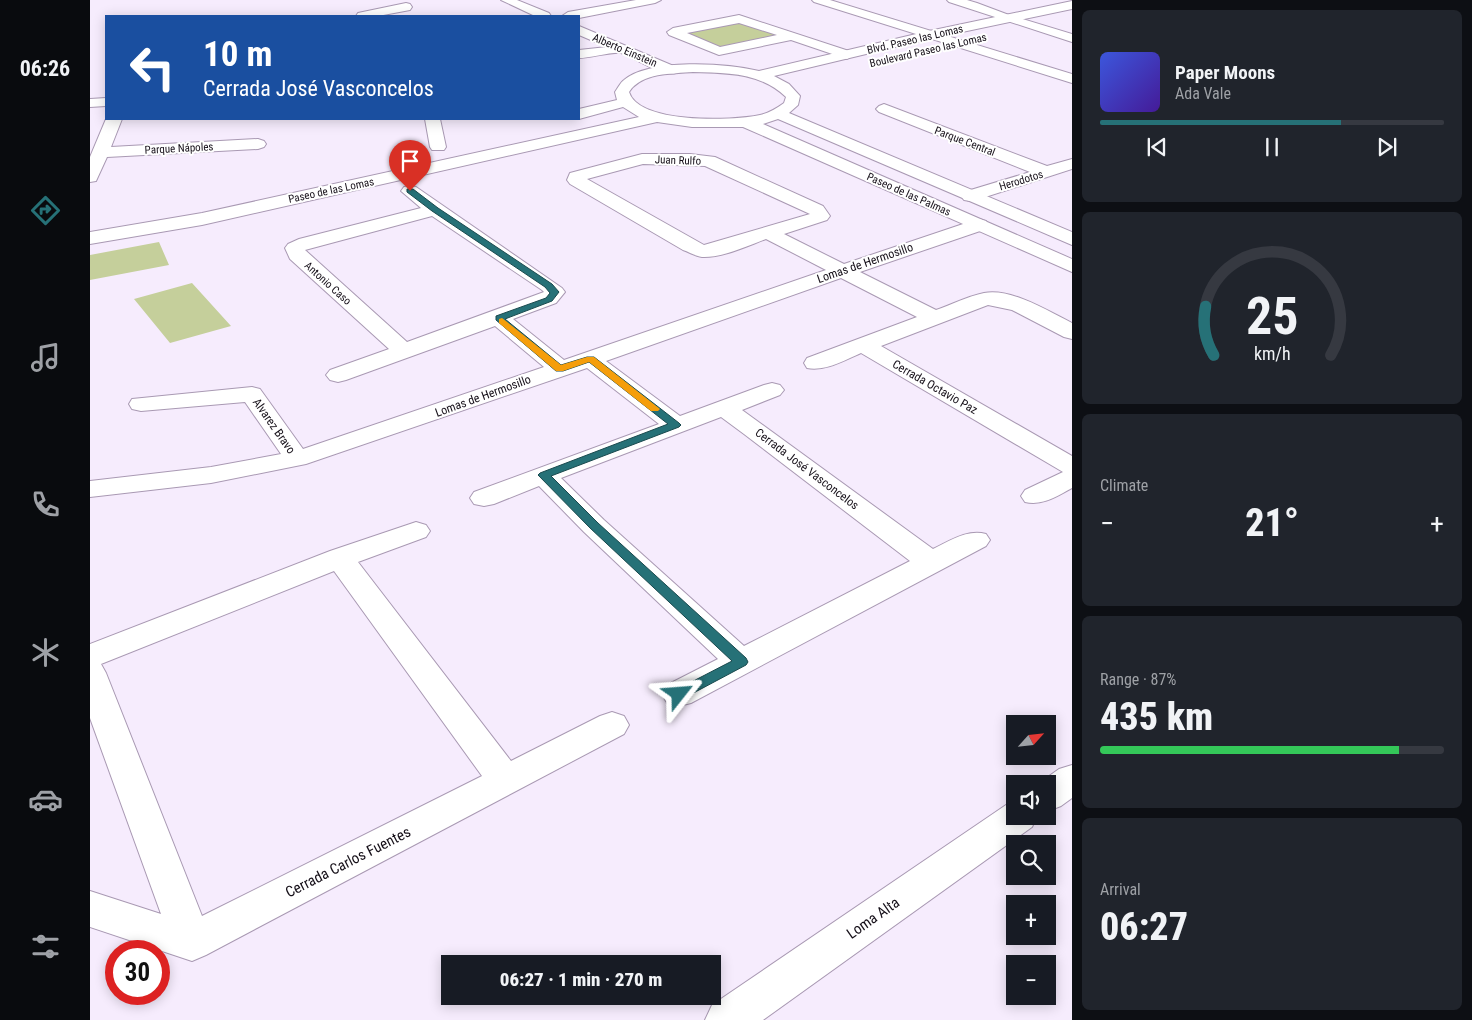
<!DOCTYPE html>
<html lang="en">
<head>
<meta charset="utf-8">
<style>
	:root { --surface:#171b24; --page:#20242c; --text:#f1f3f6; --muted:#9ea1a6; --line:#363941; --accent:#267177 }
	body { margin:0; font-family:"Roboto Condensed",sans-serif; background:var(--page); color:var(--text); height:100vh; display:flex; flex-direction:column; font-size:19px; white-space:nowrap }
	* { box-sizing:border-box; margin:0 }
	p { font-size:16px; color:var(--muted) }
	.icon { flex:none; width:28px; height:28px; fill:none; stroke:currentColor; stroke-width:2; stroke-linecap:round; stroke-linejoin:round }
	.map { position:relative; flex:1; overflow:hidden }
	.details { display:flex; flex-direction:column; gap:10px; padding:10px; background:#0d0f14; width:400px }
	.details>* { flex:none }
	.top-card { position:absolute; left:15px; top:15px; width:475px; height:105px; border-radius:0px; box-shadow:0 2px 12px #0003; background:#1a4fa0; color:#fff; overflow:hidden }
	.needle { width:32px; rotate:63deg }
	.controls { position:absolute; left:916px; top:715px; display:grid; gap:10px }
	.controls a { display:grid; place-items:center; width:50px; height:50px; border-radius:0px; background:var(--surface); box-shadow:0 2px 12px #0003; font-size:25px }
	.speed { position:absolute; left:15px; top:940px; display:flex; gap:10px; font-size:25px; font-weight:700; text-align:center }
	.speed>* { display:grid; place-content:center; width:65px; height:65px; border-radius:50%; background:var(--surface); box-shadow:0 2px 12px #0003; line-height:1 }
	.speed .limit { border:8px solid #d22; background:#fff; color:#111 }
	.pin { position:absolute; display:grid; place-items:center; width:42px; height:42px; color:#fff; margin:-51px -21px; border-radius:50% 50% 50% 0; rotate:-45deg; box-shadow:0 0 5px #0007 }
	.pin .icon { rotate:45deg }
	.me { position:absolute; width:55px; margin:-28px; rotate:62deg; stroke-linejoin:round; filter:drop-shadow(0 0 4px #0008) }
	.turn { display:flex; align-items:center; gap:18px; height:105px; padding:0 15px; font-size:22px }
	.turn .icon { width:65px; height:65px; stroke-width:2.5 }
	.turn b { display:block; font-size:35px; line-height:42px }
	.big { font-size:38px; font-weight:800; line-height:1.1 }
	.details .tile { flex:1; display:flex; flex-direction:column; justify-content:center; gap:8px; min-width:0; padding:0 18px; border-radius:8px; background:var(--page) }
	.details .dial { align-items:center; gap:0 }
	.dial svg { height:130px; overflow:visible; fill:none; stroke:var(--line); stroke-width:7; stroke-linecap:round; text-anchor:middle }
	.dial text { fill:var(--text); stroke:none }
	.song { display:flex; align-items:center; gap:15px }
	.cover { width:60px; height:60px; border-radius:8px; background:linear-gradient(135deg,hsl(230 70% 55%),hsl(260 70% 35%)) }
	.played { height:5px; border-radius:2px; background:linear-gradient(90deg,var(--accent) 70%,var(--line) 70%) }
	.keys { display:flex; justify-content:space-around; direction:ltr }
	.heat { display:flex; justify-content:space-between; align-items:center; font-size:28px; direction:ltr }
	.charge { height:8px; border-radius:4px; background:linear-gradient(90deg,#34c759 87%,var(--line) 0) }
	.trip { position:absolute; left:351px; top:955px; width:280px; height:50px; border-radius:0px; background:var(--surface); box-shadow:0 2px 12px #0003; font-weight:800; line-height:50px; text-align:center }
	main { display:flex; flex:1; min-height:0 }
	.tabs { display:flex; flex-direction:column; width:90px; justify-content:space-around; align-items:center; background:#090b0e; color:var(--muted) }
	.tabs .icon { width:35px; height:35px }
	.tabs .selected { color:var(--accent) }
	.tabs b { font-size:22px; color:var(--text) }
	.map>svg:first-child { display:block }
</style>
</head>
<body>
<main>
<nav class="tabs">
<b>06:26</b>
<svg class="icon selected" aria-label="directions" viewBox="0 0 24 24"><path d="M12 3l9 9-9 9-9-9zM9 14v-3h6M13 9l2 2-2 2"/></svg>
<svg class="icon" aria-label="music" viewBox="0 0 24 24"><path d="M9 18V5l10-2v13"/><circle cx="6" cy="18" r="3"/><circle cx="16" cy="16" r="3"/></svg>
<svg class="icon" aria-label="phone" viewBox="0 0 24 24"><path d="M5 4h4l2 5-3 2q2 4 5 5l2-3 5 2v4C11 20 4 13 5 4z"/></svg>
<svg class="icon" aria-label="climate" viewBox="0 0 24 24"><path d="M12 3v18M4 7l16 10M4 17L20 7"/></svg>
<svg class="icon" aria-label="car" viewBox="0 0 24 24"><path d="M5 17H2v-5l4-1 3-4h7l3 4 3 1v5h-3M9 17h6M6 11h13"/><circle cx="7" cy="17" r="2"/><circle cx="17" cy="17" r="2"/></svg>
<svg class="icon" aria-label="filters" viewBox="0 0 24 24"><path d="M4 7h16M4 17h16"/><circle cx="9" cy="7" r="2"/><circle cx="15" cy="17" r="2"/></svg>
</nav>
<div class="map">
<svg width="982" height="1020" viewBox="0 0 982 1020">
	<rect width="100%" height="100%" fill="#f6ecfd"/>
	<path fill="#c5cf9b" d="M646 21 689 36 629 48 588 32Z
		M69 242 79 265 0 280V255Z
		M102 283 141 326 80 343 44 299Z"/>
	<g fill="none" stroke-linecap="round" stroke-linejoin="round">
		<defs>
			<path id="minor" d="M411 0H427L459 13 461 16H445Z
				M546 0H571L565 3 489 18 472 16 478 12Z
				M722 0H740L982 74V83L724 2Z
				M857 0H877L887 3 919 15 982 34V42L859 2Z
				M316 3 320 4 322 7 320 10 288 16H266L268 13Z
				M649 15 762 52 764 55 757 59 701 40 629 55 579 35 577 32 583 28ZM649 23 687 35 630 47 597 33Z
				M489 26 586 67 588 70 586 73C571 77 546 58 531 53 525 51 499 58 489 58V50L517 47 489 35Z
				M16 98V106L0 107V99Z
				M794 104 957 166 982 159V169L886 200 880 201 874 200 871 196 874 192 940 172 789 112 786 109 789 106Z
				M16 119H32L21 147 168 139 174 141 176 144 174 147 168 149 17 157 6 181 0 182V157Z
				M335 119H350L356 147 354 150H342L340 147Z
				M552 154H600L625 157 733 206 740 216 737 220 694 234 754 264 882 221 889 219 896 221 898 225 896 229 770 272 846 310C861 305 878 296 894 293 922 288 958 311 982 323V339L974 337 922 310 898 305 791 346 982 456V488C967 496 953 506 935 502L931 496 935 490 973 472 771 353C755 360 734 372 717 368L714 363 717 358 827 317 751 278 516 361 590 416 674 385 682 383 690 385 694 390 690 395 652 410 843 549C860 541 877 529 896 534L900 540 896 546 601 703 589 706 577 703 572 694 577 685 628 659 494 532 449 486 404 504 394 506 384 504 380 498 384 492 569 424 497 368 216 464 121 483 0 497V481L121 467 191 454 155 402 51 411 42 409 39 404 42 399 162 387 170 389 213 449 454 367 405 326 256 380 248 382 240 380 236 375 240 370 299 349 200 259 195 248 198 244 209 239 331 208 311 191 314 187 320 186 326 187 472 288 475 292 466 303 423 319 474 360 736 270 676 239C657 246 632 258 612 257 605 256 599 252 593 250L480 184 477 180 480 173ZM553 164 615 166 720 214 614 245 497 179ZM342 216 452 290 454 292 317 342 215 250ZM631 417 654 434 820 561 654 646 514 520 471 478Z
				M326 522 336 525 340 531 336 537 268 562 421 761 510 716 522 712 534 716 539 725 534 734 116 955 102 961 0 927V891L71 914 0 718V644L240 551ZM244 571 392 776 112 916 16 673 11 664Z
				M982 765V798L971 806 958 811V784H948L969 769Z
				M925 802V816H947L942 827 673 1020H615L622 1005 916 805Z"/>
			<path id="tertiary" d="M982 1V9L839 39 684 76 699 84 710 96 708 105 699 113 982 232V245L688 119 673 124 982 259V272L653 127H602L567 122 112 225 0 244V232L112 213 549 117 533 107 489 119V109L527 100 525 92C528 88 530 83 534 80 560 58 637 63 669 71L839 31ZM603 72C636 73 670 72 696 97L694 103C687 108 679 113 670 115 642 121 549 124 539 92 552 72 582 74 603 72Z"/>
		</defs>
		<use href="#minor" stroke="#a999b3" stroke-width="2"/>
		<use href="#tertiary" stroke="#a999b3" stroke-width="2"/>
		<use href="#minor" fill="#fff" fill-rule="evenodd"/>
		<use href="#tertiary" fill="#fff" fill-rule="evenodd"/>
	</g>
	<path fill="#267177" stroke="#19494d" d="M317 189H323L348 208 462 284 469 292 462 301 415 319 471 365 497 357H504L589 423 591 425 589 427 461 476 508 523 656 658 658 662 656 665 594 698H584L582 694 584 691 642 661 500 528 448 475 450 473 578 424 499 362 473 371H466L406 320V316L456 298 460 293 455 287 342 211 317 192Z"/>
	<path fill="#f59e0b" d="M412 318 471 365 497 357H504L570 409 568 411H561L499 362 473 371H466L409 323V319Z"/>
	<g text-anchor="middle" stroke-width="4" stroke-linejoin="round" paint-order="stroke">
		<g font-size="11" fill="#150f18" stroke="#fff">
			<text transform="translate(825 39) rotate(-13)" y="4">Blvd. Paseo las Lomas</text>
			<text transform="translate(535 50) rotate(23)" y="4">Alberto Einstein</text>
			<text transform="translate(838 50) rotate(-13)" y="4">Boulevard Paseo las Lomas</text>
			<text transform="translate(875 141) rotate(21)" y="4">Parque Central</text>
			<text transform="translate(89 148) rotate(-3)" y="4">Parque Nápoles</text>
			<text transform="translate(588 160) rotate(2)" y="4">Juan Rulfo</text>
			<text transform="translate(931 180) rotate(-17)" y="4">Herodotos</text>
			<text transform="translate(241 190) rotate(-12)" y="4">Paseo de las Lomas</text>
			<text transform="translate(819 194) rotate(24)" y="4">Paseo de las Palmas</text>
			<text transform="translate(238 283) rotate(42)" y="4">Antonio Caso</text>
		</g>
		<g font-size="12" fill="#150f18" stroke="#fff">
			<text transform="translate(775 263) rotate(-19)" y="4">Lomas de Hermosillo</text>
			<text transform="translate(845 387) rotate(30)" y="4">Cerrada Octavio Paz</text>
			<text transform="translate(393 396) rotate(-20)" y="4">Lomas de Hermosillo</text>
			<text transform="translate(184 426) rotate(55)" y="4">Alvarez Bravo</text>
			<text transform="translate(717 469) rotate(37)" y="4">Cerrada José Vasconcelos</text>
		</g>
		<g font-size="15" fill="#150f18" stroke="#fff">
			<text transform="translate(258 862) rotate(-27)" y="5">Cerrada Carlos Fuentes</text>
			<text transform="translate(783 918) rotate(-35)" y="5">Loma Alta</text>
		</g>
	</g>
</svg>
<div class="controls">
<a><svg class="needle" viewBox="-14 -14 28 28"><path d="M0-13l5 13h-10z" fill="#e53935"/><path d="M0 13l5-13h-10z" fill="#9ea1a6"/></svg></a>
<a><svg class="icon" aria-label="sound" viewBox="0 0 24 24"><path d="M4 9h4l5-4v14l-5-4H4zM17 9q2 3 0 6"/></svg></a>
<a><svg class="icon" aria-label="search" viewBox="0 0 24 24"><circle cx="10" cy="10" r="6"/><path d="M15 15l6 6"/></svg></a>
<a>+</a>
<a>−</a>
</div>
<div class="speed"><div class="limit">30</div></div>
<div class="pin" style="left:320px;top:191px;background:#d93025"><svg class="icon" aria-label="arrive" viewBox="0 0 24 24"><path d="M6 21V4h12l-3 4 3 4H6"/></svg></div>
<svg class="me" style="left:589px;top:694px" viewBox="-20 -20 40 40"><path d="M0-17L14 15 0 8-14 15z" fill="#267177" stroke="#fff" stroke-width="4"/></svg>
<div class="trip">06:27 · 1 min · 270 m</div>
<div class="top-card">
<div class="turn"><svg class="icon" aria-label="left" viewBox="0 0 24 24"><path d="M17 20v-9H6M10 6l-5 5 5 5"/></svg><div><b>10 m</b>Cerrada José Vasconcelos</div></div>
</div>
</div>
<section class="details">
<div class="tile">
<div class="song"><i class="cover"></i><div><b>Paper Moons</b><p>Ada Vale</p></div></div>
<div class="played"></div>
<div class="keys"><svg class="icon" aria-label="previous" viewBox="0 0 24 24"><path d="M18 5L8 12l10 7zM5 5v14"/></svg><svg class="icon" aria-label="pause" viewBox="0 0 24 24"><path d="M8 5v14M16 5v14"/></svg><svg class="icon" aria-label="next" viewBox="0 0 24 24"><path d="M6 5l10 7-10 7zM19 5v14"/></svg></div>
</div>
<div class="tile dial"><svg viewBox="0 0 100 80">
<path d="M14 69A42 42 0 1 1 86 69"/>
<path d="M14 69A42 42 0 0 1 9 39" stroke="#267177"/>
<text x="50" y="56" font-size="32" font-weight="700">25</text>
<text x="50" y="72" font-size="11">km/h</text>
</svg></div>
<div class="tile"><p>Climate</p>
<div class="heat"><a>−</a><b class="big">21°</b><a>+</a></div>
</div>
<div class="tile"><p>Range · 87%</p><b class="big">435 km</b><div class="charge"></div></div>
<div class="tile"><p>Arrival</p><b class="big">06:27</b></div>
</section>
</main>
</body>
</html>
